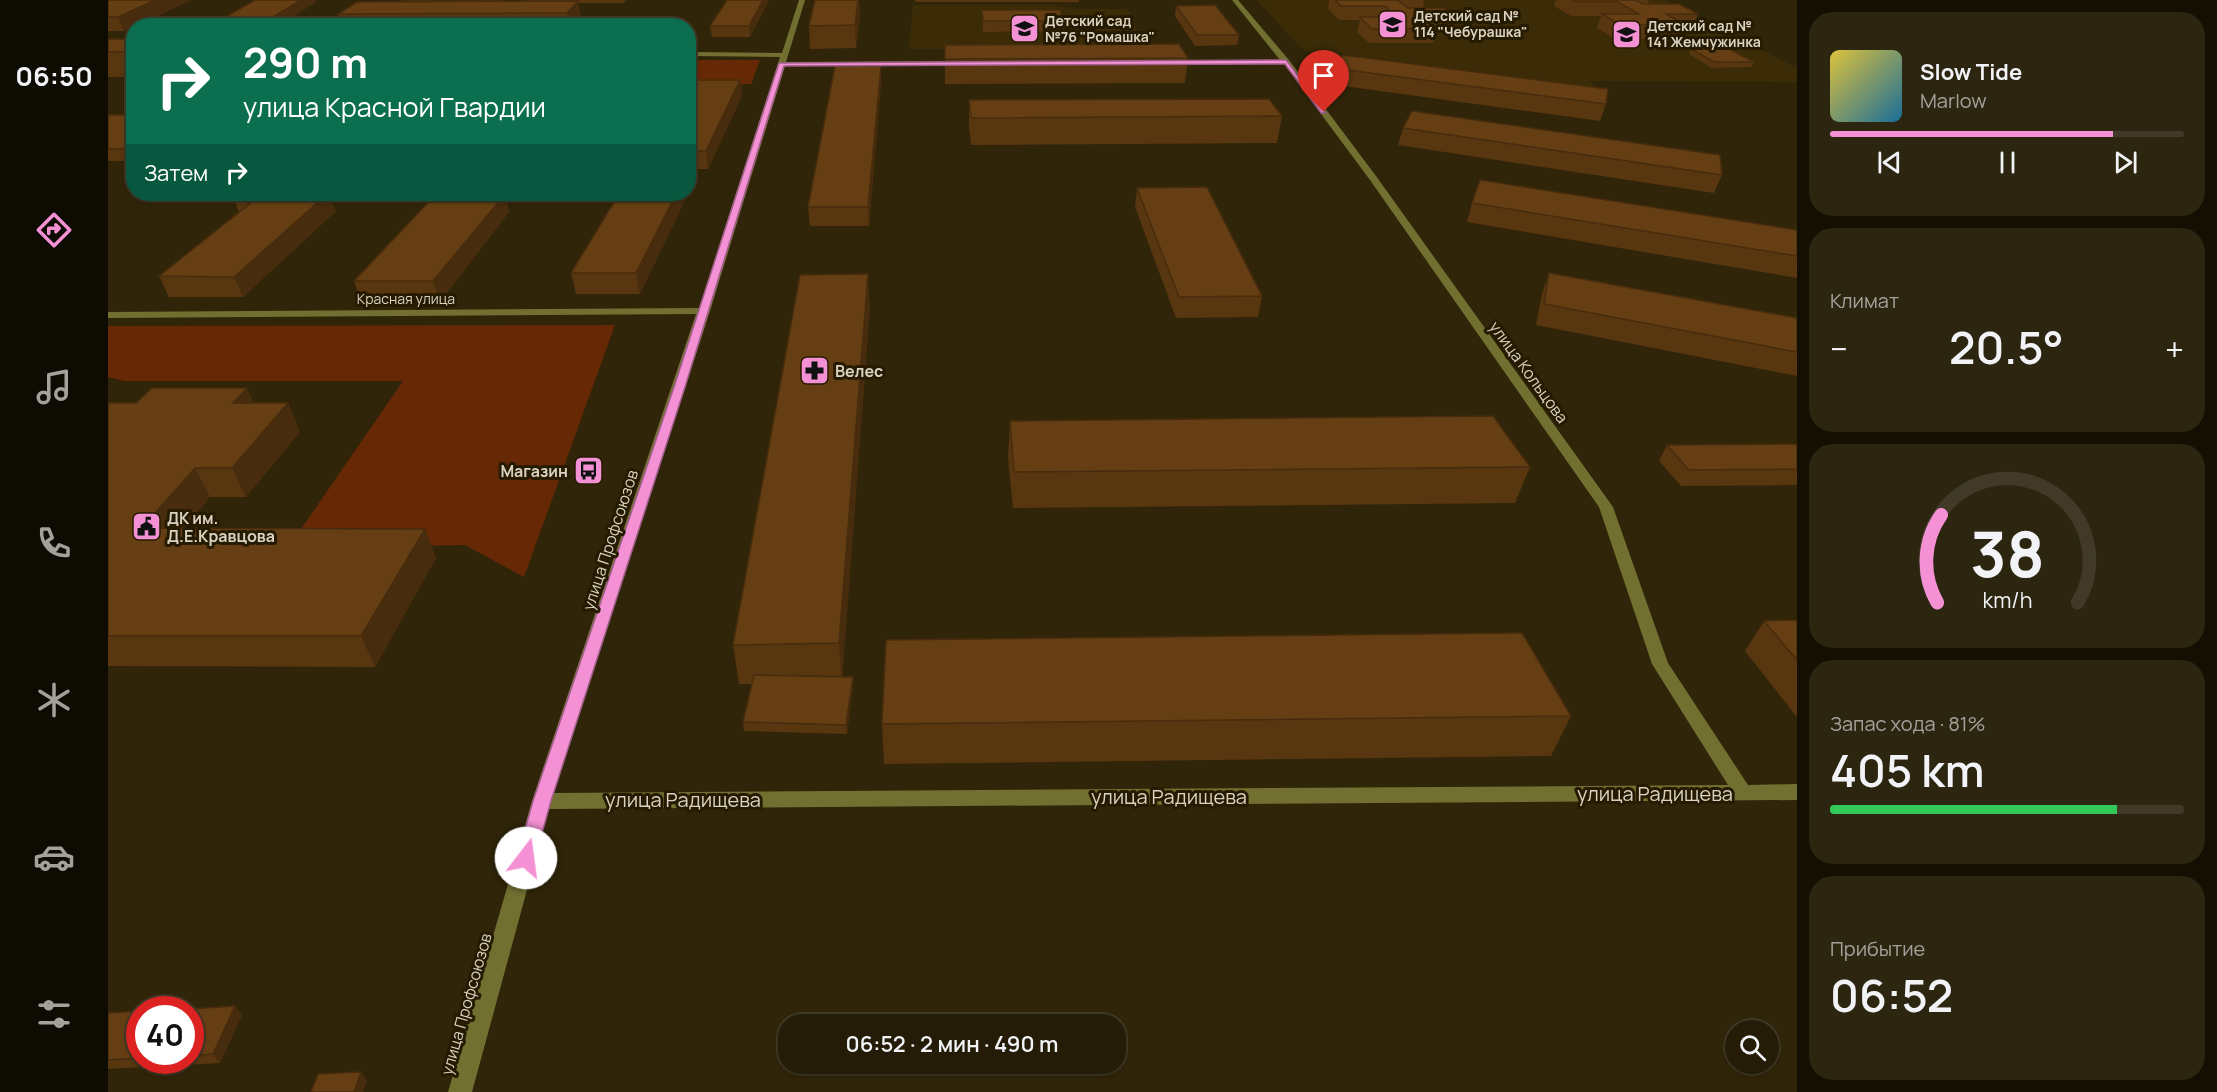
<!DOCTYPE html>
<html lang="ru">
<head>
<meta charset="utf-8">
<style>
	:root { --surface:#241c06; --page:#2c2510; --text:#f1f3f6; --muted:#a3a19b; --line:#413a28; --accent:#f491d4 }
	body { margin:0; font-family:Manrope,sans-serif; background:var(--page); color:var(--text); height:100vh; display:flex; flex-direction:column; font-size:22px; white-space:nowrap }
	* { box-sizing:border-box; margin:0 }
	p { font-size:20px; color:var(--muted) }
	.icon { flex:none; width:33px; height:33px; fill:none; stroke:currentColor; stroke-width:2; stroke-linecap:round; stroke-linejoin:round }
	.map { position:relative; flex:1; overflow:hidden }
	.drawer { display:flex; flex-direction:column; gap:12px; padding:12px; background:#140f03; width:420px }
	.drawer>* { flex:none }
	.hud { position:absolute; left:18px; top:18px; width:570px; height:183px; border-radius:24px; box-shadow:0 2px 4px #0004,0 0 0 2px var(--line); background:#0b6e4f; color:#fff; overflow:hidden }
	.fabs { position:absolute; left:1617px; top:1020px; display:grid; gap:12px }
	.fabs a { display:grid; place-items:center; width:54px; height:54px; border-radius:50%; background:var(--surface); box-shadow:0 2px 4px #0004,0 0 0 2px var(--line); font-size:30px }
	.speed { position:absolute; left:18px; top:996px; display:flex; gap:12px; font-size:30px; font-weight:700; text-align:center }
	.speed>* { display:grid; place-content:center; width:78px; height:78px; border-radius:50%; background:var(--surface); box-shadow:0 2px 4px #0004,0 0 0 2px var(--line); line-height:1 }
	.speed .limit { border:9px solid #d22; background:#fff; color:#111 }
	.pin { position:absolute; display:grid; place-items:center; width:51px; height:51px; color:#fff; margin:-62px -26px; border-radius:50% 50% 50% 0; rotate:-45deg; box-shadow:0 0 6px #0007 }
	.pin .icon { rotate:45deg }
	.me { position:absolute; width:66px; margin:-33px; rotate:15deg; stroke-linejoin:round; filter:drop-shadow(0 0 4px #0008) }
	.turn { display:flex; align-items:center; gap:21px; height:126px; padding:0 18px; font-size:27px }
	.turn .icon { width:78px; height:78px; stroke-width:2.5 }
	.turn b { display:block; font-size:42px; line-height:51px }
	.then { display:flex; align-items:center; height:57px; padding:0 18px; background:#0003; gap:12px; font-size:22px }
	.big { font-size:45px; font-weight:600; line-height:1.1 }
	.drawer .widget { flex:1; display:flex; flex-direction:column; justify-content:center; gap:9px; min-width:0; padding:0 21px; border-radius:24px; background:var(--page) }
	.drawer .dial { align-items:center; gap:0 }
	.dial svg { height:156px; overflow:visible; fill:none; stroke:var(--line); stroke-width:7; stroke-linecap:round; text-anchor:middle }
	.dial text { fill:var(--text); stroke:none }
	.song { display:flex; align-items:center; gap:18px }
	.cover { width:72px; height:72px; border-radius:9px; background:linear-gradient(135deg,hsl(50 70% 55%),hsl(200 70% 35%)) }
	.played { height:6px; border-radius:3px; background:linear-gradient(90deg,var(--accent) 80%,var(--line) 80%) }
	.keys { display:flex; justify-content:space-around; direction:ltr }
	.heat { display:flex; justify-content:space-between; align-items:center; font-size:33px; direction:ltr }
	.charge { height:9px; border-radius:4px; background:linear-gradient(90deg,#34c759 81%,var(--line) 0) }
	.trip { position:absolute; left:670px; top:1014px; width:348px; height:60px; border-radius:24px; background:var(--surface); box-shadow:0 2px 4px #0004,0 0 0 2px var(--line); font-weight:600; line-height:60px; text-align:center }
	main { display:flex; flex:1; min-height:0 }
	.dock { display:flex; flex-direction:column; width:108px; justify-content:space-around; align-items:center; background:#0e0b02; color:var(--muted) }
	.dock .icon { width:42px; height:42px }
	.dock .selected { color:var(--accent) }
	.dock b { font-size:27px; color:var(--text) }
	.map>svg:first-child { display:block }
</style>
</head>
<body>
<main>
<nav class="dock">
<b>06:50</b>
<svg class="icon selected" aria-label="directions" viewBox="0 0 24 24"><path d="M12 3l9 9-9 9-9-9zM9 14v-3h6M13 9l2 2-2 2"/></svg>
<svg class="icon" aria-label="music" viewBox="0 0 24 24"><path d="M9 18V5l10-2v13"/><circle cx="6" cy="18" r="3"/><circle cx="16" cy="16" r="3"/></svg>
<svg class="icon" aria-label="phone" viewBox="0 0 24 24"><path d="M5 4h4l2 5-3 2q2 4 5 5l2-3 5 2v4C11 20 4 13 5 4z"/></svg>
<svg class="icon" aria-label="climate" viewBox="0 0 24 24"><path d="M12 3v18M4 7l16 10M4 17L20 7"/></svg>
<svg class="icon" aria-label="car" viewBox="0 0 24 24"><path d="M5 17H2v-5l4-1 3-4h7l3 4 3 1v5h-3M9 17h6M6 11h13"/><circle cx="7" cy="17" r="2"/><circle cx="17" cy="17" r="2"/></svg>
<svg class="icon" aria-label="filters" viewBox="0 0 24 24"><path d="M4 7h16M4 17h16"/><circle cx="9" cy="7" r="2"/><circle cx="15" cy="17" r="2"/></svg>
</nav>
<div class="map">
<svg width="1689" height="1092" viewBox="0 0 1689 1092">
	<rect width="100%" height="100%" fill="#302508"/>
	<path fill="#3b2c07" d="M1149 0H1556L1689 68V82L1481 81 1492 90 1206 54 1193 48Z
		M805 5H944L967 9H1020L1038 49H801Z"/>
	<path fill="#672805" d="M580 60H652L643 84 581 85Z
		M507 325 416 577 357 545 180 548 295 381H16L0 377V326Z"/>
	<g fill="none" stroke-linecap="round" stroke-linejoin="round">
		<path fill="#727031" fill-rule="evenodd" d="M691 0H697L678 62 857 61 861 63 857 65 677 66 602 311 446 793 1620 785 1544 664 1491 507 1262 180 1176 64H1058L1054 62 1058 60H1172L1124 0H1130L1181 60 1268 176 1505 507 1560 663 1640 785 1689 784V800L441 809 364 1092H340L424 801 588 314 0 318V312L591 308 672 57 580 56V52L674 53Z"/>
	</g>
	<path fill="#573610" d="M0 0H83L28 26H26L16 31H0Z
		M418 0H518L516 3H470L474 23 472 26H234L230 14 397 2 418 1Z
		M661 0 642 37H604L602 26Z
		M707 0H751L752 17 748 48 702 49 701 26Z
		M807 0H971V2H807Z
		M1221 0H1316L1315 7 1349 18 1346 32H1328L1325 43H1261L1249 32 1252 20H1231L1220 9Z
		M1448 0H1541L1540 4 1590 14 1585 28H1575L1571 39H1507L1489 28 1493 16H1463L1446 6Z
		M1068 6 1131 35 1129 45 1087 46 1067 16Z
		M874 10 956 21 955 31 875 32Z
		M0 39H26V77H0Z
		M837 45 1080 58 1077 83 837 84Z
		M1583 49 1646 62 1644 67 1604 68 1581 54Z
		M1224 68 1498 104 1492 121 1221 84Z
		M632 80 634 96 600 169H580V90Z
		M773 82 761 226H702L700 207Z
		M861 100 1174 116 1169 143 863 145 861 127Z
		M0 115H26V161H0Z
		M1295 128 1614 175 1606 193 1290 145Z
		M1029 188 1154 296 1150 317 1068 318 1027 207Z
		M133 194 228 211 135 297H61L51 276 131 212 126 199Z
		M397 194 401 212 332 302 253 301 246 281Z
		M580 194 532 294H468L463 273Z
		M1364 203 1689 230V278L1359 222Z
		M1441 273 1689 318V376L1428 325 1434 294Z
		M762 306 734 677H745V686L739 734 636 731 635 722 644 684H631L625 645Z
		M0 403H180L192 432 138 497H102L76 528 328 558 267 667 0 666Z
		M902 421 1422 467 1407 503 905 508 900 457Z
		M1689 444V485L1573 486 1551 461 1559 445Z
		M1689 620V717L1637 651 1656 621Z
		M1463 716 1443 756 776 764 774 724Z
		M82 1010 134 1015 112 1063 0 1069V1013L32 1011V1060H82Z"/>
	<path fill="#472c0d" d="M47 0H83L28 26H26V27L16 31 10 17Z
		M193 0H207L208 2 171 26H150Z
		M655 0H661L642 37 641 26Z
		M750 0H751L752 17 748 48 747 25Z
		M470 1 474 23 472 26H461L459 13Z
		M773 66V82L761 226 760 207Z
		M632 80 634 96 600 169 598 151Z
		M580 171 583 187 580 192Z
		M219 194H222L228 211 135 297 126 277Z
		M397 194 401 212 332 302 325 281Z
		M568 194H580L532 294 528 273Z
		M760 274 762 306 734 682 731 643Z
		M139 388 152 416 125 403Z
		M180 403 192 432 138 497 124 468Z
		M87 468 102 497 51 558 34 528Z
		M317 529 328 558 267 667 253 636Z
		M745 677V686L739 734 738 725Z
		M127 1006 134 1015 112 1063 105 1054Z
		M253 1072 259 1081 255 1092H246Z"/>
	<path fill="#653f13" stroke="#472c0d" stroke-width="1.5" d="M0 0H47L10 17H0Z
		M147 0H193L150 26H102Z
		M295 0H394L393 1H293Z
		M619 0H655L641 26H602Z
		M707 0H750L747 25 701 26Z
		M1227 0H1290L1300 8H1336L1349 18H1316L1329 28 1264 29 1252 17H1290L1277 6H1233Z
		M1464 0H1527L1535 4H1571L1590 14H1558L1577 25H1512L1494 14H1531L1510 2H1468Z
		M470 1 459 13 230 14 249 2Z
		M1107 5 1131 35H1089L1068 6Z
		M874 10H952L956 21H875Z
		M0 39H26V52H0Z
		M1071 44 1080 58 837 59V45Z
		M1583 49H1621L1646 62H1606Z
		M1235 55 1500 89 1498 104 1224 68Z
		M727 66H773L760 207H700Z
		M586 80H632L598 151H580V90Z
		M1161 99 1174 116 863 118 861 100Z
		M1304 111 1612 155 1614 175 1295 128Z
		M0 115H26V149H0Z
		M1372 180 1689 230V256L1364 203Z
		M1099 187 1154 296 1071 297 1029 188Z
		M133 194H154L148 198 126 199Z
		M154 194H219L126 277 51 276Z
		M328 194H397L325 281H246Z
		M511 194H568L528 273H463Z
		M1441 273 1689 318V352L1436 304Z
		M760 274 731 643 625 645 692 275Z
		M44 388H139L125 403H180L124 468H87L34 528 317 529 253 636H0V403H28Z
		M1385 416 1422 467 906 472 902 421Z
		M1689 444V469L1581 470 1559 445Z
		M1689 620V660L1656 621Z
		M1414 633 1463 716 774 724 778 640Z
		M646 675 745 677 738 725 635 722Z
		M127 1006 105 1054 82 1056V1010H65Z
		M32 1011V1058L0 1060V1013Z
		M253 1072 246 1092H203L210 1074Z"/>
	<path fill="#f491d4" stroke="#9f5e8a" stroke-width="1.5" d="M1178 60 1218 113H1213L1177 64 676 66 577 387 443 801 427 858 425 863 418 866 412 863 409 858 425 801 566 387 671 63Z"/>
	<defs>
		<symbol id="school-square" viewBox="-11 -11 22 22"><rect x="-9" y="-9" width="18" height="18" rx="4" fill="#f491d4" stroke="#261b01"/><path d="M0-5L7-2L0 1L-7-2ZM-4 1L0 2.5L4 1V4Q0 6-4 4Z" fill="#111"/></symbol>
		<symbol id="pharmacy-square" viewBox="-11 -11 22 22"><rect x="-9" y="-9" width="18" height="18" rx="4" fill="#f491d4" stroke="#261b01"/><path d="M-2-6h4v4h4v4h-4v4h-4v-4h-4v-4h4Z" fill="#111"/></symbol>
		<symbol id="bus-square" viewBox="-11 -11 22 22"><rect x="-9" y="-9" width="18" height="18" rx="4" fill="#f491d4" stroke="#261b01"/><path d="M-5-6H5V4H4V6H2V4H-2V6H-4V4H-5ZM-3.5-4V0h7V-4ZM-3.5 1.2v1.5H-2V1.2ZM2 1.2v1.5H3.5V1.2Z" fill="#111"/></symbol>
		<symbol id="civic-square" viewBox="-11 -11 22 22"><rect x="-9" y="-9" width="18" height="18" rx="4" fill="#f491d4" stroke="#261b01"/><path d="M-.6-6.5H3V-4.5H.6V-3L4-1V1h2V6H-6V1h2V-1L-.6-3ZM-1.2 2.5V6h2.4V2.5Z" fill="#111"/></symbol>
	</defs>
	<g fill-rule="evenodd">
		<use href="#school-square" x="1268" y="8" width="33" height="33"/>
		<use href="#school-square" x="900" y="12" width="33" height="33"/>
		<use href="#school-square" x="1502" y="18" width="33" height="33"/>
		<use href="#pharmacy-square" x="690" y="354" width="33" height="33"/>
		<use href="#bus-square" x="464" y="454" width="33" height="33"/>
		<use href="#civic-square" x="22" y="510" width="33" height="33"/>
	</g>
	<g text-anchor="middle" stroke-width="6" stroke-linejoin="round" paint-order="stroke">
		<g font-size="14" font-weight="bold" fill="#d9d1c1" stroke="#261b01" text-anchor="start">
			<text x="1306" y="21">Детский сад №<tspan x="1306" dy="16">114 "Чебурашка"</tspan></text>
			<text x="937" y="26">Детский сад<tspan x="937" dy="16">№76 "Ромашка"</tspan></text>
			<text x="1539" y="31">Детский сад №<tspan x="1539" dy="16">141 Жемчужинка</tspan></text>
		</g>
		<g font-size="14" fill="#d9d1c1" stroke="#261b01">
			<text x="298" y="304">Красная улица</text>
		</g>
		<g font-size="16" font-weight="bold" fill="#d9d1c1" stroke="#261b01" text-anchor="start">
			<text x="727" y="377">Велес</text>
			<text x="460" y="477" text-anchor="end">Магазин</text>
			<text x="59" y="524">ДК им.<tspan x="59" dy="18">Д.Е.Кравцова</tspan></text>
		</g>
		<g font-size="16" fill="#d9d1c1" stroke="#261b01">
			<text transform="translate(1421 372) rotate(54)" y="6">улица Кольцова</text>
			<text transform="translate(502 540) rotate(-72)" y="6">улица Профсоюзов</text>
			<text transform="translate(358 1004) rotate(-74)" y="6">улица Профсоюзов</text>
		</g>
		<g font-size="20" fill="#d9d1c1" stroke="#261b01">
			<text x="1547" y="801">улица Радищева</text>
			<text x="1061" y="804">улица Радищева</text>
			<text x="575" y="807">улица Радищева</text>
		</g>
	</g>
</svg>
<div class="fabs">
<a><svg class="icon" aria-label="search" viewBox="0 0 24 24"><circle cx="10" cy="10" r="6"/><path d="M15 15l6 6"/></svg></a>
</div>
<div class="speed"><div class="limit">40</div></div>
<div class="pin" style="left:1216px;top:112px;background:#d93025"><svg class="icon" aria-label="arrive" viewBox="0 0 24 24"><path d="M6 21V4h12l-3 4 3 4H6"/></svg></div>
<svg class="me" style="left:418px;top:858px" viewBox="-20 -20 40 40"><circle r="19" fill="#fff"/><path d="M0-13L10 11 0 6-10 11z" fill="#f491d4"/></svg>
<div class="trip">06:52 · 2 мин · 490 m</div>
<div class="hud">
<div class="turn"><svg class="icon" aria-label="right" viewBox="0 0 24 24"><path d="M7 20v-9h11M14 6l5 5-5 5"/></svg><div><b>290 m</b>улица Красной Гвардии</div></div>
<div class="then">Затем<svg class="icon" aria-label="right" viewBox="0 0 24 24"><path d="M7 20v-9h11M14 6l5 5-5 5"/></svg></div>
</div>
</div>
<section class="drawer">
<div class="widget">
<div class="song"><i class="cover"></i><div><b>Slow Tide</b><p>Marlow</p></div></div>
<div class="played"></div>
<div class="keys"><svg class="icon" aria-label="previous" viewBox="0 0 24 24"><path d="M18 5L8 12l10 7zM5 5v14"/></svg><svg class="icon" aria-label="pause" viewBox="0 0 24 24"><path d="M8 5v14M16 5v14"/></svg><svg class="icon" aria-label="next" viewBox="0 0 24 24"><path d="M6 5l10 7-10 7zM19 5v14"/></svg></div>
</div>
<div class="widget"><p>Климат</p>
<div class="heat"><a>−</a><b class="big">20.5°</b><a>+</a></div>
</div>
<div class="widget dial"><svg viewBox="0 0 100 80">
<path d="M14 69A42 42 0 1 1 86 69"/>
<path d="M14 69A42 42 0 0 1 16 24" stroke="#f491d4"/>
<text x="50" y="56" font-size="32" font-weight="700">38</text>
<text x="50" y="72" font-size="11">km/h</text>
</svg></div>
<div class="widget"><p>Запас хода · 81%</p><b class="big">405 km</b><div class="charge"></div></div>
<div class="widget"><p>Прибытие</p><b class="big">06:52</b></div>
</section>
</main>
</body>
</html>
